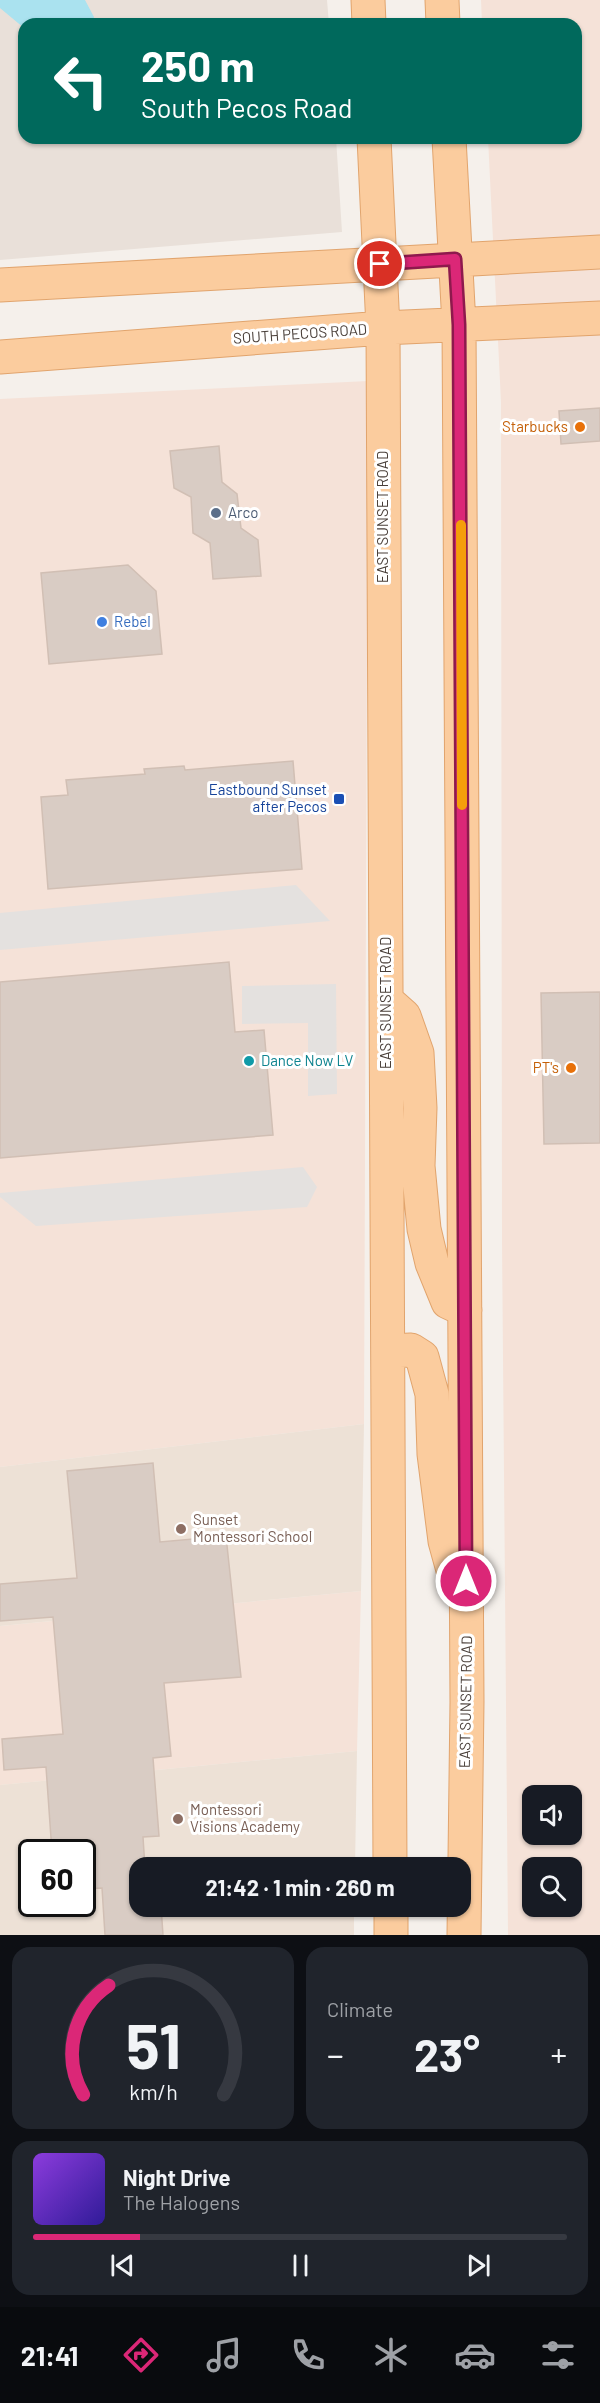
<!DOCTYPE html>
<html lang="en">
<head>
<meta charset="utf-8">
<style>
	:root { --surface:#171b24; --page:#20242c; --text:#f1f3f6; --muted:#9ea1a6; --line:#363941; --accent:#db2777 }
	body { margin:0; font-family:Barlow,sans-serif; background:var(--page); color:var(--text); height:100vh; display:flex; flex-direction:column; font-size:22px; white-space:nowrap }
	* { box-sizing:border-box; margin:0 }
	p { font-size:20px; color:var(--muted) }
	.icon { flex:none; width:33px; height:33px; fill:none; stroke:currentColor; stroke-width:2; stroke-linecap:round; stroke-linejoin:round }
	.map { position:relative; height:1935px; overflow:hidden }
	.details { display:flex; flex-direction:column; gap:12px; padding:12px; background:#0d0f14; flex:1 }
	.details>* { flex:none }
	.banner { position:absolute; left:18px; top:18px; width:564px; height:126px; border-radius:18px; box-shadow:0 2px 4px #0004; background:#00695c; color:#fff; overflow:hidden }
	.fabs { position:absolute; left:522px; top:1785px; display:grid; gap:12px }
	.fabs a { display:grid; place-items:center; width:60px; height:60px; border-radius:12px; background:var(--surface); box-shadow:0 2px 4px #0004; font-size:30px }
	.speed { position:absolute; left:18px; top:1839px; display:flex; gap:12px; font-size:30px; font-weight:700; text-align:center }
	.speed>* { display:grid; place-content:center; width:78px; height:78px; border-radius:50%; background:var(--surface); box-shadow:0 2px 4px #0004; line-height:1 }
	.speed .limit { border:3px solid #111; border-radius:9px; background:#fff; color:#111 }
	.pin { position:absolute; display:grid; place-items:center; width:51px; height:51px; color:#fff; margin:-26px; border:3px solid #fff; border-radius:50%; box-shadow:0 2px 6px #0007 }
	.me { position:absolute; width:66px; margin:-33px; rotate:0deg; stroke-linejoin:round; filter:drop-shadow(0 0 4px #0008) }
	.turn { display:flex; align-items:center; gap:21px; height:126px; padding:0 24px; font-size:27px }
	.turn .icon { width:78px; height:78px; stroke-width:2.5 }
	.turn b { display:block; font-size:42px; line-height:51px }
	.big { font-size:45px; font-weight:700; line-height:1.1 }
	.details .card { flex:1; display:flex; flex-direction:column; justify-content:center; gap:9px; min-width:0; padding:0 21px; border-radius:18px; background:var(--page) }
	.details .dial { align-items:center; gap:0 }
	.dial svg { height:156px; overflow:visible; fill:none; stroke:var(--line); stroke-width:7; stroke-linecap:round; text-anchor:middle }
	.dial text { fill:var(--text); stroke:none }
	.song { display:flex; align-items:center; gap:18px }
	.cover { width:72px; height:72px; border-radius:9px; background:linear-gradient(135deg,hsl(270 70% 55%),hsl(250 70% 35%)) }
	.played { height:6px; border-radius:3px; background:linear-gradient(90deg,var(--accent) 20%,var(--line) 20%) }
	.keys { display:flex; justify-content:space-around; direction:ltr }
	.heat { display:flex; justify-content:space-between; align-items:center; font-size:33px; direction:ltr }
	.details .tiles { flex:1; display:grid; gap:12px; grid-template-columns:1fr 1fr }
	.card:last-child { grid-column:span 2 }
	.trip { position:absolute; left:129px; top:1857px; width:342px; height:60px; border-radius:18px; background:var(--surface); box-shadow:0 2px 4px #0004; font-weight:700; line-height:60px; text-align:center }
	.tabs { display:flex; height:96px; justify-content:space-around; align-items:center; background:#090b0e; color:var(--muted) }
	.tabs .icon { width:42px; height:42px }
	.tabs .selected { color:var(--accent) }
	.tabs b { font-size:27px; color:var(--text) }
	.map>svg:first-child { display:block }
</style>
</head>
<body>
<div class="map">
<svg width="600" height="1935" viewBox="0 0 600 1935">
	<rect width="100%" height="100%" fill="#f5f0eb"/>
	<path fill="#e9e0d9" d="M0 0H327L329 24H24V138H336L342 232 0 260Z"/>
	<path fill="#f5e2d8" fill-rule="evenodd" d="M481 0H600V1935H508L502 1242 501 402 488 138H576V24H482ZM532 1796H572V1834H532ZM532 1868H572V1906H532Z
		M368 381 364 1424 0 1467V399Z
		M361 1591 357 1751 0 1785V1626Z"/>
	<path fill="#ede1d6" fill-rule="evenodd" d="M364 1424 361 1591 0 1626V1467Z
		M357 1751 355 1867 140 1868V1906L354 1907V1935H0V1785ZM32 1852H82V1904H32Z"/>
	<path fill="#e4e1df" d="M296 885 330 921 0 950V913Z
		M336 984 337 1094 308 1096V1023L242 1024V986Z
		M303 1167 317 1187 307 1207 36 1226 0 1197V1193Z"/>
	<path fill="#aae2ef" d="M0 0H85L94 17 93 24H24V28L0 8Z"/>
	<path fill="#d9ccc4" stroke="#d1bfb4" stroke-width="1.5" d="M600 408V441L561 444 559 411Z
		M219 446 222 482 237 494 241 528 258 540 261 576 213 579 210 543 193 533 191 497 174 488 170 451Z
		M128 565 156 591 162 654 49 664 41 573Z
		M293 761 302 869 48 889 41 797 68 795 66 780 145 774 144 769 184 766 185 770Z
		M229 962 235 1032 264 1030 273 1135 0 1158V982Z
		M600 992V1143L544 1144 541 993Z
		M153 1463 160 1542 226 1536 241 1677 164 1683 171 1756 153 1758 159 1836 143 1837 145 1868H140V1906H161L163 1935H105L102 1888 82 1889V1852H52L46 1767 4 1770 2 1739 63 1734 53 1617 0 1621V1584L77 1578 67 1471Z"/>
	<g fill="none" stroke-linecap="round" stroke-linejoin="round">
		<defs>
			<path id="primary" d="M368 0 369 24
				M442 0 443 24
				M374 138 383 328 390 1868
				M449 138 459 325 467 1702 464 1935
				M0 285 600 252
				M0 357 383 328 600 318
				M386 1000 404 1016 417 1053 420 1108 418 1166 424 1229 432 1263 448 1302 465 1310
				M388 1351 411 1350 422 1357 432 1394 434 1454 445 1541 453 1570
				M391 1906V1935"/>
		</defs>
		<use href="#primary" stroke="#e1a46d" stroke-width="35"/>
		<use href="#primary" stroke="#fbcc9e" stroke-width="33"/>
	</g>
	<g fill="none" stroke-linecap="round" stroke-linejoin="round">
		<defs>
			<path id="route" d="M380 264 455 259 459 325 466 1581"/>
		</defs>
		<use href="#route" stroke="#8e194d" stroke-width="15"/>
		<use href="#route" stroke="#db2777" stroke-width="10"/>
		<path stroke="#f59e0b" stroke-width="10" d="M461 525 462 805"/>
	</g>
	<g fill="#e8710a" stroke="#fff" stroke-width="2">
		<circle cx="580" cy="427" r="6"/>
		<circle cx="571" cy="1068" r="6"/>
	</g>
	<circle fill="#5c6f8a" stroke="#fff" stroke-width="2" cx="216" cy="513" r="6"/>
	<circle fill="#3f7fe0" stroke="#fff" stroke-width="2" cx="102" cy="622" r="6"/>
	<rect fill="#1a4fb4" stroke="#fff" stroke-width="2" x="333" y="793" width="12" height="12" rx="3"/>
	<circle fill="#0f9aa8" stroke="#fff" stroke-width="2" cx="249" cy="1061" r="6"/>
	<g fill="#8d6e63" stroke="#fff" stroke-width="2">
		<circle cx="181" cy="1529" r="6"/>
		<circle cx="178" cy="1819" r="6"/>
	</g>
	<g text-anchor="middle" stroke-width="6" stroke-linejoin="round" paint-order="stroke">
		<g font-size="15" fill="#493f39" stroke="#fff">
			<text transform="translate(300 334) rotate(-4)" y="5">SOUTH PECOS ROAD</text>
			<text transform="translate(383 517) rotate(-90)" y="5">EAST SUNSET ROAD</text>
			<text transform="translate(386 1003) rotate(-90)" y="5">EAST SUNSET ROAD</text>
			<text transform="translate(466 1702) rotate(-89)" y="5">EAST SUNSET ROAD</text>
		</g>
		<g font-size="15" fill="#c56008" stroke="#fff" text-anchor="end">
			<text x="568" y="432">Starbucks</text>
			<text x="559" y="1073">PT's</text>
		</g>
		<g font-size="15" fill="#4e5e75" stroke="#fff" text-anchor="start">
			<text x="228" y="518">Arco</text>
		</g>
		<g font-size="15" fill="#366cbe" stroke="#fff" text-anchor="start">
			<text x="114" y="627">Rebel</text>
		</g>
		<g font-size="15" fill="#164399" stroke="#fff" text-anchor="end">
			<text x="327" y="795">Eastbound Sunset<tspan x="327" dy="17">after Pecos</tspan></text>
		</g>
		<g font-size="15" fill="#0d838f" stroke="#fff" text-anchor="start">
			<text x="261" y="1066">Dance Now LV</text>
		</g>
		<g font-size="15" fill="#785e54" stroke="#fff" text-anchor="start">
			<text x="193" y="1525">Sunset<tspan x="193" dy="17">Montessori School</tspan></text>
			<text x="190" y="1815">Montessori<tspan x="190" dy="17">Visions Academy</tspan></text>
		</g>
	</g>
</svg>
<div class="fabs">
<a><svg class="icon" aria-label="sound" viewBox="0 0 24 24"><path d="M4 9h4l5-4v14l-5-4H4zM17 9q2 3 0 6"/></svg></a>
<a><svg class="icon" aria-label="search" viewBox="0 0 24 24"><circle cx="10" cy="10" r="6"/><path d="M15 15l6 6"/></svg></a>
</div>
<div class="speed"><div class="limit">60</div></div>
<div class="pin" style="left:380px;top:264px;background:#d93025"><svg class="icon" aria-label="arrive" viewBox="0 0 24 24"><path d="M6 21V4h12l-3 4 3 4H6"/></svg></div>
<svg class="me" style="left:466px;top:1581px" viewBox="-20 -20 40 40"><circle r="17" fill="#db2777" stroke="#fff" stroke-width="3"/><path d="M0-11L8 9 0 5-8 9z" fill="#fff"/></svg>
<div class="trip">21:42 · 1 min · 260 m</div>
<div class="banner">
<div class="turn"><svg class="icon" aria-label="left" viewBox="0 0 24 24"><path d="M17 20v-9H6M10 6l-5 5 5 5"/></svg><div><b>250 m</b>South Pecos Road</div></div>
</div>
</div>
<section class="details">
<div class="tiles">
<div class="card dial"><svg viewBox="0 0 100 80">
<path d="M14 69A42 42 0 1 1 86 69"/>
<path d="M14 69A42 42 0 0 1 27 13" stroke="#db2777"/>
<text x="50" y="56" font-size="32" font-weight="700">51</text>
<text x="50" y="72" font-size="11">km/h</text>
</svg></div>
<div class="card"><p>Climate</p>
<div class="heat"><a>−</a><b class="big">23°</b><a>+</a></div>
</div>
<div class="card">
<div class="song"><i class="cover"></i><div><b>Night Drive</b><p>The Halogens</p></div></div>
<div class="played"></div>
<div class="keys"><svg class="icon" aria-label="previous" viewBox="0 0 24 24"><path d="M18 5L8 12l10 7zM5 5v14"/></svg><svg class="icon" aria-label="pause" viewBox="0 0 24 24"><path d="M8 5v14M16 5v14"/></svg><svg class="icon" aria-label="next" viewBox="0 0 24 24"><path d="M6 5l10 7-10 7zM19 5v14"/></svg></div>
</div>
</div>
</section>
<nav class="tabs">
<b>21:41</b>
<svg class="icon selected" aria-label="directions" viewBox="0 0 24 24"><path d="M12 3l9 9-9 9-9-9zM9 14v-3h6M13 9l2 2-2 2"/></svg>
<svg class="icon" aria-label="music" viewBox="0 0 24 24"><path d="M9 18V5l10-2v13"/><circle cx="6" cy="18" r="3"/><circle cx="16" cy="16" r="3"/></svg>
<svg class="icon" aria-label="phone" viewBox="0 0 24 24"><path d="M5 4h4l2 5-3 2q2 4 5 5l2-3 5 2v4C11 20 4 13 5 4z"/></svg>
<svg class="icon" aria-label="climate" viewBox="0 0 24 24"><path d="M12 3v18M4 7l16 10M4 17L20 7"/></svg>
<svg class="icon" aria-label="car" viewBox="0 0 24 24"><path d="M5 17H2v-5l4-1 3-4h7l3 4 3 1v5h-3M9 17h6M6 11h13"/><circle cx="7" cy="17" r="2"/><circle cx="17" cy="17" r="2"/></svg>
<svg class="icon" aria-label="filters" viewBox="0 0 24 24"><path d="M4 7h16M4 17h16"/><circle cx="9" cy="7" r="2"/><circle cx="15" cy="17" r="2"/></svg>
</nav>
</body>
</html>
